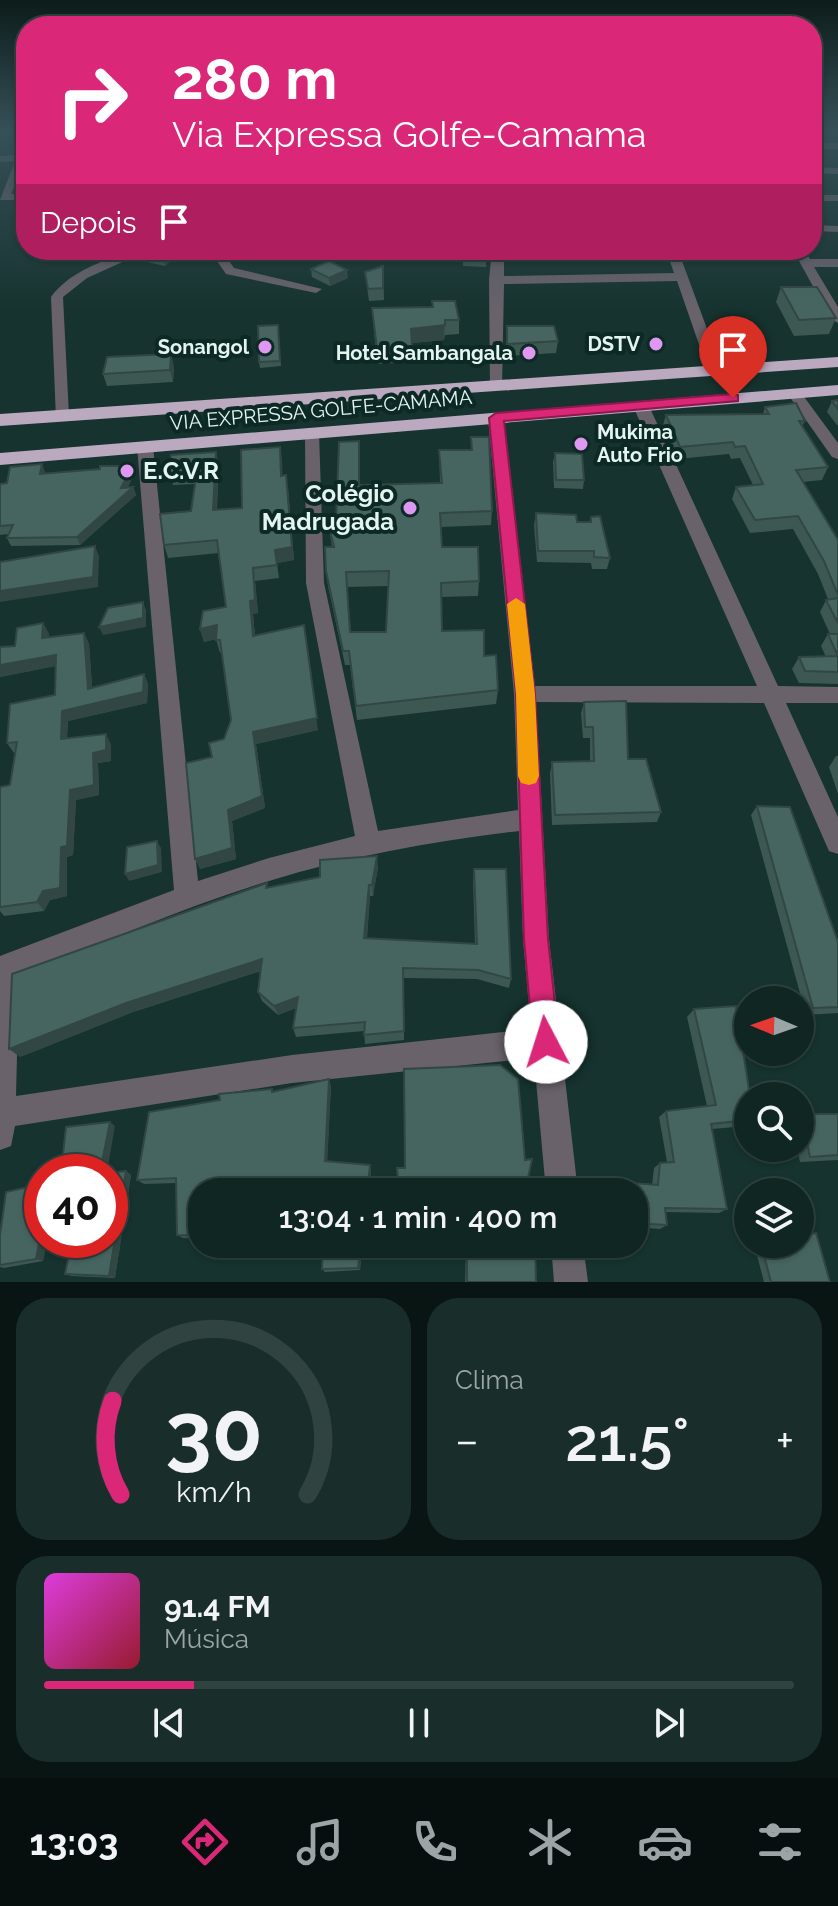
<!DOCTYPE html>
<html lang="pt">
<head>
<meta charset="utf-8">
<style>
	:root { --surface:#102623; --page:#192e2b; --text:#f1f3f6; --muted:#9ca5a6; --line:#304341; --accent:#db2777 }
	body { margin:0; font-family:Raleway,sans-serif; background:var(--page); color:var(--text); height:100vh; display:flex; flex-direction:column; font-size:30px; white-space:nowrap }
	* { box-sizing:border-box; margin:0 }
	p { font-size:26px; color:var(--muted) }
	.icon { flex:none; width:44px; height:44px; fill:none; stroke:currentColor; stroke-width:2; stroke-linecap:round; stroke-linejoin:round }
	.map { position:relative; height:1282px; overflow:hidden }
	.side { display:flex; flex-direction:column; gap:16px; padding:16px; background:#091513; flex:1 }
	.side>* { flex:none }
	.guide { position:absolute; left:16px; top:16px; width:806px; height:244px; border-radius:32px; box-shadow:0 2px 6px #0004,0 0 0 2px var(--line); background:#db2777; color:#fff; overflow:hidden }
	.needle { width:52px; rotate:272deg }
	.fabs { position:absolute; left:734px; top:986px; display:grid; gap:16px }
	.fabs a { display:grid; place-items:center; width:80px; height:80px; border-radius:50%; background:var(--surface); box-shadow:0 2px 6px #0004,0 0 0 2px var(--line); font-size:40px }
	.speed { position:absolute; left:24px; top:1154px; display:flex; gap:16px; font-size:40px; font-weight:700; text-align:center }
	.speed>* { display:grid; place-content:center; width:104px; height:104px; border-radius:50%; background:var(--surface); box-shadow:0 2px 6px #0004,0 0 0 2px var(--line); line-height:1 }
	.speed .limit { border:12px solid #d22; background:#fff; color:#111 }
	.pin { position:absolute; display:grid; place-items:center; width:68px; height:68px; color:#fff; margin:-82px -34px; border-radius:50% 50% 50% 0; rotate:-45deg; box-shadow:0 0 8px #0007 }
	.pin .icon { rotate:45deg }
	.me { position:absolute; width:88px; margin:-44px; rotate:355deg; stroke-linejoin:round; filter:drop-shadow(0 0 6px #0008) }
	.turn { display:flex; align-items:center; gap:28px; height:168px; padding:0 24px; font-size:36px }
	.turn .icon { width:104px; height:104px; stroke-width:2.5 }
	.turn b { display:block; font-size:56px; line-height:68px }
	.then { display:flex; align-items:center; height:76px; padding:0 24px; background:#0003; gap:16px; font-size:30px }
	.big { font-size:60px; font-weight:600; line-height:1.1 }
	.side .widget { flex:1; display:flex; flex-direction:column; justify-content:center; gap:12px; min-width:0; padding:0 28px; border-radius:32px; background:var(--page) }
	.side .dial { align-items:center; gap:0 }
	.dial svg { height:208px; overflow:visible; fill:none; stroke:var(--line); stroke-width:7; stroke-linecap:round; text-anchor:middle }
	.dial text { fill:var(--text); stroke:none }
	.song { display:flex; align-items:center; gap:24px }
	.cover { width:96px; height:96px; border-radius:12px; background:linear-gradient(135deg,hsl(300 70% 55%),hsl(350 70% 35%)) }
	.played { height:8px; border-radius:4px; background:linear-gradient(90deg,var(--accent) 20%,var(--line) 20%) }
	.keys { display:flex; justify-content:space-around; direction:ltr }
	.heat { display:flex; justify-content:space-between; align-items:center; font-size:44px; direction:ltr }
	.side .tiles { flex:1; display:grid; gap:16px; grid-template-columns:1fr 1fr }
	.widget:last-child { grid-column:span 2 }
	.trip { position:absolute; left:188px; top:1178px; width:460px; height:80px; border-radius:32px; background:var(--surface); box-shadow:0 2px 6px #0004,0 0 0 2px var(--line); font-weight:600; line-height:80px; text-align:center }
	.dock { display:flex; height:128px; justify-content:space-around; align-items:center; background:#060f0e; color:var(--muted) }
	.dock .icon { width:56px; height:56px }
	.dock .selected { color:var(--accent) }
	.dock b { font-size:36px; color:var(--text) }
	.map>svg:first-child { display:block }
</style>
</head>
<body>
<div class="map">
<svg width="838" height="1282" viewBox="0 0 838 1282">
	<rect width="100%" height="100%" fill="#16332f"/>
	<g fill="none" stroke-linecap="round" stroke-linejoin="round">
		<path fill="#69626b" fill-rule="evenodd" d="M812 143H838V149H812Z
			M26 146V161L11 194H26V200H0L15 161 0 162V156L18 155Z
			M812 167 838 168V174L812 173Z
			M812 195H838V201H812Z
			M812 225 838 226V232L812 231Z
			M133 250H149L87 278 63 297 69 416 61 421 56 419 51 297C70 271 103 261 133 250Z
			M217 250H229V261L234 268 322 289 316 293 226 274 217 261Z
			M492 250H504V276L674 273 666 250H678L717 356 710 360 703 356 677 281 504 284 502 387 500 390H490L489 280Z
			M793 250H805L810 259H838V267H814L838 307V323L831 319Z
			M794 389 799 390 838 443V459L832 457 787 393Z
			M641 401 649 406 778 686 838 687V703H786L838 817V854L829 851 764 703 536 702 549 939 578 1192H546L534 1058 292 1083 15 1126 11 1146 0 1150V956L174 890 137 446 139 443H151L153 446 198 881 269 858 355 836 306 583 305 430 311 428 319 433 324 583 378 831 518 810 514 694 488 418 491 415H501L504 418 535 686H757L633 406ZM519 831 523 939 531 1029 292 1055 16 1096 19 975C103 943 184 907 269 881 350 856 435 841 519 831Z
			M551 1244H583L588 1282H554Z"/>
		<path fill="#baa9bf" fill-rule="evenodd" d="M838 357V367L0 426V414Z
			M838 385V395L0 465V453Z"/>
	</g>
	<path fill="#3d5753" fill-rule="evenodd" d="M199 250 187 262 173 259 165 266 138 260 136 251Z
		M428 250H486V267L463 266V254L428 256Z
		M383 266 384 300 369 301 365 272Z
		M311 269 348 278 330 286 312 277Z
		M781 287 836 318 829 334 794 336 776 302Z
		M432 301 459 320V334L445 335 444 340 412 343V362L377 364 372 308 432 307Z
		M278 325 281 366 260 368 259 362Z
		M507 326 558 341 556 353 506 356Z
		M174 366 173 382 107 386 103 374Z
		M838 400V425H837L827 412 832 401Z
		M765 407 805 421 802 426 828 467 822 480 803 482 838 540V684L799 683 792 669 799 657H826L821 646 828 634H830L820 612 826 600 828 599 818 574 793 529 750 533 732 499 736 487 753 485 740 458 731 459 729 454 677 459 662 428 666 415 763 414Z
		M471 437 492 511 491 525 441 527 442 547 479 581 478 596 441 597 442 631 484 656 498 690 496 704 357 720 350 665H345L328 586 326 571 332 547 328 522H336L359 441 360 485 440 483 439 450H471ZM388 586 386 632H351L347 587Z
		M555 453 584 480 583 489 554 488 553 462Z
		M282 460V476L288 488 294 560 277 563 279 578 255 581 258 613 253 614 255 636 318 730 256 744 265 808 232 821 236 859 200 869 212 757 224 739 231 720 222 652 220 653 216 639 204 642 200 629 226 607 219 553 168 558 164 545 191 511 195 484 173 485 169 473 219 464 217 509 242 508Z
		M132 466 134 474 128 487H133L136 495 80 545 11 546 7 538 9 534 0 535V484L45 472V474Z
		M536 513 577 522H590L591 517 610 558 607 569H592L591 563 537 562 534 525Z
		M43 623 49 634 48 638 84 633 89 644 92 687 144 674 148 684 147 703 68 721 67 738 111 744V761L98 763 99 795 76 800 73 855 67 857V896L50 900 44 911 4 916 0 911V787L10 785 15 753H14L7 743 55 695V666L0 677 15 646Z
		M584 702 628 759 661 812 657 822 552 825 550 773 552 762 590 761V738H583L581 713Z
		M836 756H838V794L829 767Z
		M757 806 838 942V1013L806 1015 751 815Z
		M378 867 373 896H370L367 938 475 944 473 881 474 869 511 979 509 988 477 979 404 978V1040L365 1044 364 1031 296 1037 293 1028 296 1008 278 1015 262 1001 258 992 261 971 133 1012 20 1057 268 887Z
		M694 1009 748 1096V1124L746 1126 712 1129 727 1209 719 1213 665 1212 667 1225 660 1229 634 1227V1192H589L588 1185 592 1180 652 1185 654 1168 660 1163 667 1162 659 1117 666 1111 707 1106 687 1017Z
		M331 1086 327 1161 371 1170 369 1192H202V1239L183 1238 177 1235 176 1183 144 1184 137 1180 220 1100 272 1089 273 1092Z
		M801 1114H838V1160L800 1162 797 1148H800V1115Z
		M397 1168 527 1183 525 1188 482 1186Z
		M126 1171 131 1175 115 1278 71 1276 65 1274Z
		M0 1235 47 1240 43 1261 4 1268 0 1267Z
		M323 1244H363L360 1270 325 1272 322 1269Z
		M466 1244 509 1250V1244H535L536 1282H465Z
		M754 1244H800L830 1282H764Z"/>
	<path fill="#324743" d="M171 250 173 259 165 266 163 257Z
		M189 250H199L187 262 185 253Z
		M233 250H272L249 254 248 251 233 253Z
		M347 270 348 278 330 286 329 278Z
		M445 320 444 340 411 343V329Z
		M171 354 174 366 173 382 170 370Z
		M359 441 360 456V500L359 485Z
		M280 447 282 460 283 488 281 476Z
		M216 452 219 464 216 522 213 510Z
		M42 464 45 472 43 482 40 474Z
		M132 466 134 474 124 495 133 487 136 495 80 545 77 537 121 488Z
		M286 475 294 560 277 563 279 578 275 550Z
		M95 546 99 556 98 587 0 602V591Z
		M253 568 255 581 258 613 253 614 256 648 253 636 250 601Z
		M143 602 146 610V627L103 635 99 627Z
		M43 623 49 634 48 649 42 638Z
		M217 625 220 638 204 642 200 629Z
		M304 625 318 730 256 744 265 808 232 821 236 859 200 869 195 859Z
		M84 633 89 644 93 699 88 689Z
		M56 655 61 665 0 677V665Z
		M144 674 148 684 147 703 68 721 66 749 61 739 62 711Z
		M106 734 111 744V761L98 763 99 795 76 800 73 855 67 857V896L50 900 44 911 37 902 61 847 70 790Z
		M157 841 161 848 162 872 129 881 125 874Z
		M377 856 378 867 373 896 372 885Z
		M369 885 370 896 366 948 364 938Z
		M262 959 266 969 133 1012 20 1057 9 1049 126 1003Z
		M298 997 301 1006 278 1015 274 1006Z
		M329 1079 331 1086 327 1166 325 1161Z
		M110 1122 115 1126 107 1172H100Z
		M370 1165 371 1170 369 1192H367Z
		M126 1171 131 1175 115 1278 109 1276Z
		M42 1228V1240H47L43 1261 36 1259Z
		M361 1244H363L360 1270 358 1268Z"/>
	<path fill="#476560" stroke="#324743" stroke-width="2" fill-rule="evenodd" d="M137 250H189L185 253 171 250 163 257 136 251Z
		M464 250H486V257L463 256Z
		M329 261 347 270 329 278 311 269Z
		M383 266V288L368 289 365 272Z
		M781 287H817L836 318 799 320Z
		M432 301H455L459 320H445V325L411 329 412 347 377 349 372 308 433 307Z
		M278 325 280 361 259 362 258 326Z
		M507 326H554L558 341 507 344Z
		M171 354 170 370 103 374 107 357Z
		M838 400V409L832 401Z
		M796 403 805 421H799L828 467 796 470 838 540V595L824 561 798 516 755 520 736 487 763 484 745 446 735 447 733 442 680 447 666 415 769 414 765 407Z
		M471 437H489L492 511 440 513 442 547H478L479 581 441 583 442 631 484 630V656L496 655 498 690 356 706 349 651H343L326 571 325 547H334L328 522H336L339 442 359 441V485L442 483 439 450H472ZM389 571 386 632H350L346 572Z
		M280 447 281 476 286 475 292 547 275 550 277 565 253 568 255 600 250 601 253 636 304 625 317 718 253 732 262 796 228 810 232 848 195 859 186 763 212 757 209 743 224 739 231 720 220 640H216L217 625 200 629 203 611 226 607 217 540 164 545 160 514 191 511 197 471 169 473 171 455 216 452 213 510 242 508 241 450Z
		M555 453 582 454 584 480H556Z
		M42 464 40 474 100 469V466H132L121 488 133 487 77 537 7 538 13 525 0 526V484L7 483 10 467Z
		M536 513 576 515 577 522H591V517L600 516 610 558 594 557V551H538Z
		M95 546 93 577 0 591V562Z
		M838 598V623L826 600Z
		M143 602V618L99 627 108 608Z
		M43 623 42 638 84 633 88 689 144 674 143 692 62 711 61 739 106 734V750L93 753 94 785 70 790 67 846 61 847 60 888 43 891 37 902 0 907V787L10 785 17 742 7 743 10 704 55 695 56 655 0 665V647L15 646 17 628Z
		M828 634H838V656Z
		M838 656V672L805 671 799 657Z
		M626 701 628 759H646L661 812 555 815 552 762 594 761 593 727H585L584 702Z
		M757 806 790 807 838 942V1007L813 1008Z
		M157 841 158 865 125 874 127 847Z
		M377 856 372 885H369L364 938 477 944 474 869H506L511 979 478 970 403 968 404 1031 364 1035 365 1022 293 1028 298 997 274 1006 258 992 262 959 126 1003 9 1049 12 974 267 883 266 888 320 877V860Z
		M736 1006 750 1096H748V1120L711 1124 727 1209 665 1208 667 1225 634 1223V1192H595L592 1180 658 1185 660 1163 674 1162 666 1111 716 1105 694 1009Z
		M500 1065 518 1079 525 1160 532 1159 527 1183 482 1181V1192H399L397 1168H405L404 1069Z
		M329 1079 325 1161 370 1165 367 1192H202V1236L177 1235 176 1178 137 1180 149 1112 220 1100 219 1094 272 1089V1092Z
		M801 1114H838V1155L810 1157Z
		M110 1122 100 1172H61L66 1127Z
		M126 1171 109 1276 65 1274 72 1240H110V1173Z
		M42 1184V1228L36 1259 0 1265V1235L6 1192Z
		M816 1233 830 1282H771L761 1244H800V1235Z
		M323 1244H361L358 1268 322 1269Z
		M467 1244 511 1250V1244H535L536 1282H467Z"/>
	<linearGradient id="sky" x2="0" y2="1"><stop stop-color="#0c1c1a"/><stop offset="0.42" stop-color="#365058"/><stop offset="1" stop-color="#365058" stop-opacity="0"/></linearGradient>
	<rect width="838" height="310" fill="url(#sky)"/>
	<path fill="#db2777" stroke="#8e194d" stroke-width="2" d="M733 394 738 395V401L504 421 535 694 548 939 559 1042 555 1051 546 1055 537 1051 533 1042 524 939 516 694 489 418 496 413Z"/>
	<path fill="#f59e0b" d="M516 598 525 604 535 694 539 776 536 783 529 785 521 783 518 776 516 694 507 604Z"/>
	<g fill="#df98f1" stroke="#0c2925" stroke-width="3">
		<circle cx="656" cy="344" r="8"/>
		<circle cx="265" cy="347" r="8"/>
		<circle cx="529" cy="353" r="8"/>
		<circle cx="581" cy="444" r="8"/>
		<circle cx="127" cy="471" r="8"/>
		<circle cx="410" cy="508" r="8"/>
	</g>
	<g text-anchor="middle" stroke-width="8" stroke-linejoin="round" paint-order="stroke">
		<g font-size="20" font-weight="bold" fill="#e3f4f1" stroke="#0c2925" text-anchor="end">
			<text x="640" y="351">DSTV</text>
			<text x="249" y="354">Sonangol</text>
			<text x="513" y="360">Hotel Sambangala</text>
			<text x="597" y="439" text-anchor="start">Mukima<tspan x="597" dy="23">Auto Frio</tspan></text>
		</g>
		<g font-size="20" fill="#e3f4f1" stroke="#0c2925">
			<text transform="translate(321 410) rotate(-5)" y="7">VIA EXPRESSA GOLFE-CAMAMA</text>
		</g>
		<g font-size="24" font-weight="bold" fill="#e3f4f1" stroke="#0c2925" text-anchor="start">
			<text x="143" y="479">E.C.V.R</text>
			<text x="394" y="502" text-anchor="end">Colégio<tspan x="394" dy="28">Madrugada</tspan></text>
		</g>
	</g>
</svg>
<div class="fabs">
<a><svg class="needle" viewBox="-14 -14 28 28"><path d="M0-13l5 13h-10z" fill="#e53935"/><path d="M0 13l5-13h-10z" fill="#9ca5a6"/></svg></a>
<a><svg class="icon" aria-label="search" viewBox="0 0 24 24"><circle cx="10" cy="10" r="6"/><path d="M15 15l6 6"/></svg></a>
<a><svg class="icon" aria-label="layers" viewBox="0 0 24 24"><path d="M12 4l9 5-9 5-9-5zM3 14l9 5 9-5"/></svg></a>
</div>
<div class="speed"><div class="limit">40</div></div>
<div class="pin" style="left:733px;top:398px;background:#d93025"><svg class="icon" aria-label="arrive" viewBox="0 0 24 24"><path d="M6 21V4h12l-3 4 3 4H6"/></svg></div>
<svg class="me" style="left:546px;top:1042px" viewBox="-20 -20 40 40"><circle r="19" fill="#fff"/><path d="M0-13L10 11 0 6-10 11z" fill="#db2777"/></svg>
<div class="trip">13:04 · 1 min · 400 m</div>
<div class="guide">
<div class="turn"><svg class="icon" aria-label="right" viewBox="0 0 24 24"><path d="M7 20v-9h11M14 6l5 5-5 5"/></svg><div><b>280 m</b>Via Expressa Golfe-Camama</div></div>
<div class="then">Depois<svg class="icon" aria-label="arrive" viewBox="0 0 24 24"><path d="M6 21V4h12l-3 4 3 4H6"/></svg></div>
</div>
</div>
<section class="side">
<div class="tiles">
<div class="widget dial"><svg viewBox="0 0 100 80">
<path d="M14 69A42 42 0 1 1 86 69"/>
<path d="M14 69A42 42 0 0 1 11 33" stroke="#db2777"/>
<text x="50" y="56" font-size="32" font-weight="700">30</text>
<text x="50" y="72" font-size="11">km/h</text>
</svg></div>
<div class="widget"><p>Clima</p>
<div class="heat"><a>−</a><b class="big">21.5°</b><a>+</a></div>
</div>
<div class="widget">
<div class="song"><i class="cover"></i><div><b>91.4 FM</b><p>Música</p></div></div>
<div class="played"></div>
<div class="keys"><svg class="icon" aria-label="previous" viewBox="0 0 24 24"><path d="M18 5L8 12l10 7zM5 5v14"/></svg><svg class="icon" aria-label="pause" viewBox="0 0 24 24"><path d="M8 5v14M16 5v14"/></svg><svg class="icon" aria-label="next" viewBox="0 0 24 24"><path d="M6 5l10 7-10 7zM19 5v14"/></svg></div>
</div>
</div>
</section>
<nav class="dock">
<b>13:03</b>
<svg class="icon selected" aria-label="directions" viewBox="0 0 24 24"><path d="M12 3l9 9-9 9-9-9zM9 14v-3h6M13 9l2 2-2 2"/></svg>
<svg class="icon" aria-label="music" viewBox="0 0 24 24"><path d="M9 18V5l10-2v13"/><circle cx="6" cy="18" r="3"/><circle cx="16" cy="16" r="3"/></svg>
<svg class="icon" aria-label="phone" viewBox="0 0 24 24"><path d="M5 4h4l2 5-3 2q2 4 5 5l2-3 5 2v4C11 20 4 13 5 4z"/></svg>
<svg class="icon" aria-label="climate" viewBox="0 0 24 24"><path d="M12 3v18M4 7l16 10M4 17L20 7"/></svg>
<svg class="icon" aria-label="car" viewBox="0 0 24 24"><path d="M5 17H2v-5l4-1 3-4h7l3 4 3 1v5h-3M9 17h6M6 11h13"/><circle cx="7" cy="17" r="2"/><circle cx="17" cy="17" r="2"/></svg>
<svg class="icon" aria-label="filters" viewBox="0 0 24 24"><path d="M4 7h16M4 17h16"/><circle cx="9" cy="7" r="2"/><circle cx="15" cy="17" r="2"/></svg>
</nav>
</body>
</html>
